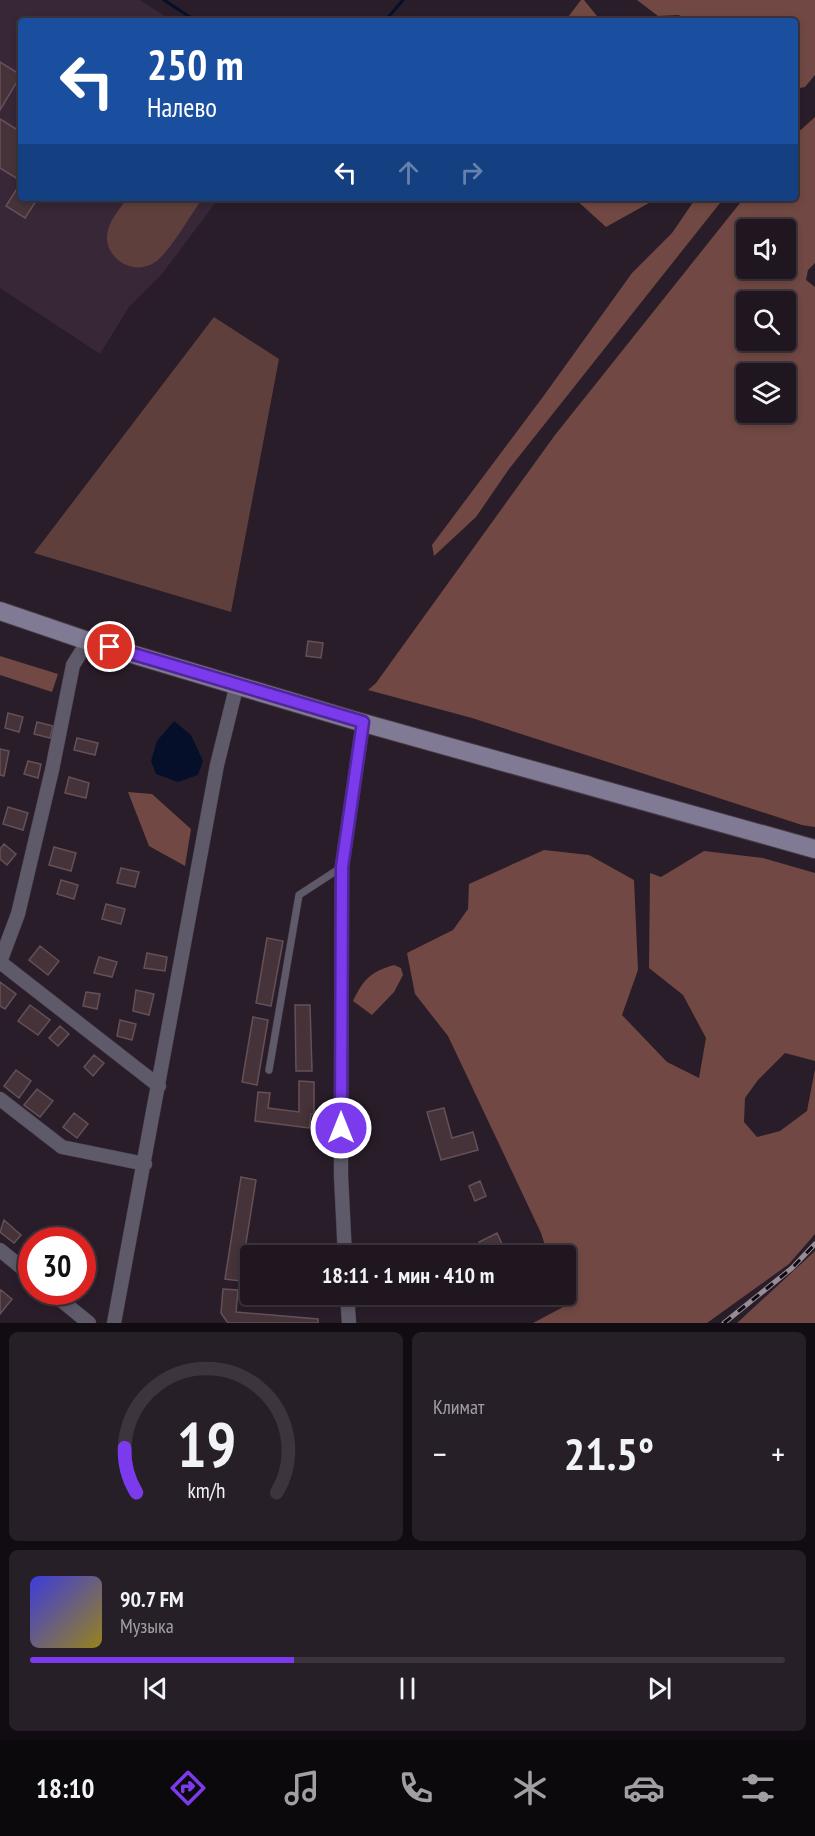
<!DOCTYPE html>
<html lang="ru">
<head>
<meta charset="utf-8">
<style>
	:root { --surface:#1f161f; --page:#271f28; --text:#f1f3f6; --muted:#a19fa4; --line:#3c353d; --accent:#7c3aed }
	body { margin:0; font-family:"PT Sans Narrow",sans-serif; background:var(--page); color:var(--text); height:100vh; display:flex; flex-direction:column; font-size:22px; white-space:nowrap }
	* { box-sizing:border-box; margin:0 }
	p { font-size:20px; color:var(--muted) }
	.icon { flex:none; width:33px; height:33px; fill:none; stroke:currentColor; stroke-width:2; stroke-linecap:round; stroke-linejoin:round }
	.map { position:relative; height:1323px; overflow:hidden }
	.drawer { display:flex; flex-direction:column; gap:9px; padding:9px; background:#110c11; flex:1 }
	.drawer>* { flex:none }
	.top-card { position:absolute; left:18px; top:18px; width:780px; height:183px; border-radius:6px; box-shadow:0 3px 9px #0003,0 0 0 2px var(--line); background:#1a4fa0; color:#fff; overflow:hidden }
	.tools { position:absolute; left:736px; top:219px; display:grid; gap:12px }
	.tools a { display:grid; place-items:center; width:60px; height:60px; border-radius:6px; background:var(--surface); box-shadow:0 3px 9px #0003,0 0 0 2px var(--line); font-size:30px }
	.speed { position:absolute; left:18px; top:1227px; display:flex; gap:12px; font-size:30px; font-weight:700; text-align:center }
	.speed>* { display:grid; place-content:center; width:78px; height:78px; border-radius:50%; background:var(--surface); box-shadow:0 3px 9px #0003,0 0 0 2px var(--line); line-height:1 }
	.speed .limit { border:9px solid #d22; background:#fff; color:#111 }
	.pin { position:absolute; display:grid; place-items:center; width:51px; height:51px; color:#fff; margin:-26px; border:3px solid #fff; border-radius:50%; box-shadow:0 2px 6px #0007 }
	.me { position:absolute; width:66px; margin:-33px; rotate:0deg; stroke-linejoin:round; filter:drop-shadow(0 0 4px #0008) }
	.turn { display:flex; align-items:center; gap:21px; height:126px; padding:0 30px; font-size:27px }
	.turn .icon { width:78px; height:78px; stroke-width:2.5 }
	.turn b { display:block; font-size:42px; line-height:51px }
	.lanes { display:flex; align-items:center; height:57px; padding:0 30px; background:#0003; justify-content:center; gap:30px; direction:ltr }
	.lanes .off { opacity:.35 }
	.big { font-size:45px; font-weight:700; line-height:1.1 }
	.drawer .widget { flex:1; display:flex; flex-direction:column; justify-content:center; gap:9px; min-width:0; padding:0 21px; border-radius:9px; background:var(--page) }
	.drawer .dial { align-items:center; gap:0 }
	.dial svg { height:156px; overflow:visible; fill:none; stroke:var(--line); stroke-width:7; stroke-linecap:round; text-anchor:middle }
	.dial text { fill:var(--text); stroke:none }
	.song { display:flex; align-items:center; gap:18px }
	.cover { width:72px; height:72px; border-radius:9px; background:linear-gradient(135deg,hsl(240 70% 55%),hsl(50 70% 35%)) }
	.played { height:6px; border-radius:3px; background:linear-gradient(90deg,var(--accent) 35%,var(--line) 35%) }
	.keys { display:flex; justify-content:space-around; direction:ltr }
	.heat { display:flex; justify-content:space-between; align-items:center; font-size:33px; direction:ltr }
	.drawer .tiles { flex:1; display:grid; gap:9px; grid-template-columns:1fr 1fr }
	.widget:last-child { grid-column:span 2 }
	.trip { position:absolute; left:240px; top:1245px; width:336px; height:60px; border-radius:6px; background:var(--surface); box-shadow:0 3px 9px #0003,0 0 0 2px var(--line); font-weight:700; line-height:60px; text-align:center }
	.tabs { display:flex; height:96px; justify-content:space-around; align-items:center; background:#0c090c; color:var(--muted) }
	.tabs .icon { width:42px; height:42px }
	.tabs .active { color:var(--accent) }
	.tabs b { font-size:27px; color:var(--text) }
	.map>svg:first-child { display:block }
</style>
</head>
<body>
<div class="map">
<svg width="815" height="1323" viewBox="0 0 815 1323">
	<rect width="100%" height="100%" fill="#291d29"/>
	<path fill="#372737" d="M0 0H140L172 21H21V198H219L162 274 129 307 100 354 0 288Z"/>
	<path fill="#5e3f3b" d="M127 198H203C190 215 169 255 152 264 129 276 101 254 108 230 111 218 121 208 127 198Z
		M214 317 279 359 231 612 34 553Z"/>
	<path fill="#714843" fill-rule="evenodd" d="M581 0H584L601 21H565Z
		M637 0H815V75L805 87 795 89V21H686L679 15 658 16Z
		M815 117V263L808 270 806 280 815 287V827L802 825 472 718 368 690 376 683 555 435 744 198H795V135ZM747 230H786V268H747ZM747 302H786V340H747ZM747 374H786V412H747Z
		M574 198H658L606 227Z
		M696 198H724L509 469 476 517 434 556 432 545 545 394 632 273 672 233Z
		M0 656 58 674 52 692 0 675Z
		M128 792 152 794 191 829 185 866 149 846Z
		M544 850 589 855 634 880 638 970 622 1015 667 1062 699 1078 706 1038 683 995 649 968 650 873 661 877 704 851 763 858 815 873V1061L785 1053 758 1080 745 1098 744 1122 757 1137 780 1131 807 1111 815 1069V1234L789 1264 707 1323H533L565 1306 562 1295 566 1294V1256L548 1255 541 1233 448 1036 415 994 407 953 453 930 468 909 469 884Z
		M394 965 401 968 403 975 394 992 372 1015 353 1001C364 979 370 972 394 965Z
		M815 1251V1323H737Z"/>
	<path fill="#050f2a" d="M174 721 191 735 203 761 198 775 178 782 156 774 151 761 157 741Z"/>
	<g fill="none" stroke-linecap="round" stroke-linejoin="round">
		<path stroke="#050f2a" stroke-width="3" d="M164 0 196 21
			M385 21 403 0"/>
	</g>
	<path fill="#453339" stroke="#645157" stroke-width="1.5" d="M0 62 21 75 0 110Z
		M0 119 21 132V181L0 168Z
		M21 182V198H38L25 218 6 206Z
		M308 641 323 643 321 658 306 656Z
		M8 713 23 717 19 732 5 728Z
		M37 722 53 726 50 738 34 734Z
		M77 738 98 743 95 755 74 750Z
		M0 749 9 751 4 776 0 775Z
		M28 761 41 764 38 778 24 774Z
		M69 777 89 783 86 798 65 793Z
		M8 807 28 813 23 830 3 824Z
		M4 844 16 854 7 865 0 859V849Z
		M54 847 76 853 71 871 49 865Z
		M121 868 139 872 135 887 117 883Z
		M61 880 78 885 74 899 57 894Z
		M106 904 125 909 121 924 102 919Z
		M267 938 283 941 271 1006 256 1003Z
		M40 946 59 961 48 975 29 960Z
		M147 953 167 957 165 971 144 968Z
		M99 957 117 962 112 977 94 973Z
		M0 982 16 994 5 1009 0 1006Z
		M136 990 154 994 149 1015 133 1011Z
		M86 992 100 994 97 1009 83 1006Z
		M30 1005 50 1020 38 1035 18 1021Z
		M295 1005H310L312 1071H296Z
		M253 1017 268 1020 257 1085 242 1082Z
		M120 1020 136 1024 132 1040 117 1036Z
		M60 1026 69 1034 58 1046 49 1038Z
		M94 1055 104 1063 93 1076 84 1067Z
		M16 1070 31 1081 19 1098 4 1086Z
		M299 1081 314 1082V1114H311L309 1128 255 1121 258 1092 270 1093 268 1108 299 1112Z
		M37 1089 53 1101 40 1117 24 1105Z
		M444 1108 452 1138 473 1132 478 1150 441 1160 427 1112Z
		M74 1113 88 1124 77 1138 63 1127Z
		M241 1177 256 1180 240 1281 225 1279Z
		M480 1181 486 1196 475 1201 469 1186Z
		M4 1220 21 1235 14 1243 0 1232Z
		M497 1233 502 1244 484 1253 479 1242Z
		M223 1289 238 1290 236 1312 318 1319V1323H228L221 1313Z
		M1 1290 12 1299 0 1314V1292Z"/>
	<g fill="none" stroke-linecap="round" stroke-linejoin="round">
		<defs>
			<path id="lane" d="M269 1070 299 895 342 867"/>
			<path id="street" d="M0 962 18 914 52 770 73 665 88 641
				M0 962 159 1086
				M0 1099 62 1147 145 1164
				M0 1250 32 1276
				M345 1256 341 1176 342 867 363 722
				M51 1292 89 1323
				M347 1294 349 1323
				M114 1323 217 765 237 684"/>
			<path id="secondary" d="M0 611 88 641 353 720 815 849"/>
		</defs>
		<use href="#lane" stroke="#463a46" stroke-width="8"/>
		<use href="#street" stroke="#463a46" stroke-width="15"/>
		<use href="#secondary" stroke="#463a46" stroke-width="20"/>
		<use href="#lane" stroke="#5e5a6a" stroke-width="7"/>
		<use href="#street" stroke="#5e5a6a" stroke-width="14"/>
		<use href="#secondary" stroke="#807a94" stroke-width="18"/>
		<defs>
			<path id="rail" d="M724 1323 792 1268 815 1244"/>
		</defs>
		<use href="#rail" stroke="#988d97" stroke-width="5"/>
		<use href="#rail" stroke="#0f0a0f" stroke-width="3" stroke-dasharray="9" stroke-linecap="butt"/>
	</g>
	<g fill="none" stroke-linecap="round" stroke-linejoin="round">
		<defs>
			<path id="route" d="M110 647 363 722 342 867 341 1128"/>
		</defs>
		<use href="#route" stroke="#51269a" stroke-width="15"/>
		<use href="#route" stroke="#7c3aed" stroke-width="10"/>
	</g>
</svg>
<div class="tools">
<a><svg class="icon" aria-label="sound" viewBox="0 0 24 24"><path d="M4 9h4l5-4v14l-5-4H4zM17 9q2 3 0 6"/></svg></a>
<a><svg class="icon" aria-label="search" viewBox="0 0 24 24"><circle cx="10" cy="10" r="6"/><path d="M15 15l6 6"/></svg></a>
<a><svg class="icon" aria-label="layers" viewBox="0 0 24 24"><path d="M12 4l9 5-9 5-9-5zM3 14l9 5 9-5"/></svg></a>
</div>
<div class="speed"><div class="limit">30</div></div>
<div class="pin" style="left:110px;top:647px;background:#d93025"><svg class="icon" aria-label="arrive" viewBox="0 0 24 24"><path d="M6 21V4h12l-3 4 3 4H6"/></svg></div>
<svg class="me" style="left:341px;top:1128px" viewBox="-20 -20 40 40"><circle r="17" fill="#7c3aed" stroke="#fff" stroke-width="3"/><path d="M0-11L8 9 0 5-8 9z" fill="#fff"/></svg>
<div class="trip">18:11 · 1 мин · 410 m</div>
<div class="top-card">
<div class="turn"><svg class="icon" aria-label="left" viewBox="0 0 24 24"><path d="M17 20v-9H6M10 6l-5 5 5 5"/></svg><div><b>250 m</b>Налево</div></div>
<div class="lanes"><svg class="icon" aria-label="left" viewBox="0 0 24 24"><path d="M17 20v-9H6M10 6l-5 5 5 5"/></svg><svg class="icon off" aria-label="ahead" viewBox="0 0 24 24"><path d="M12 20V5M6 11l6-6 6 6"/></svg><svg class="icon off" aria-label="right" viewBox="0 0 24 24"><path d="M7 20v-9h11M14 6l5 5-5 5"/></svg></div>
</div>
</div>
<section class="drawer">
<div class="tiles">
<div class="widget dial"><svg viewBox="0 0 100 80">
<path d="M14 69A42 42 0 1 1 86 69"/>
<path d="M14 69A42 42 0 0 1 8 46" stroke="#7c3aed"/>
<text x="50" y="56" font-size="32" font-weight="700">19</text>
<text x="50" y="72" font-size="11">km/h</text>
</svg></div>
<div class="widget"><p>Климат</p>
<div class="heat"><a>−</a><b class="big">21.5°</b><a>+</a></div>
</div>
<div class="widget">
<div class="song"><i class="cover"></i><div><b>90.7 FM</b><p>Музыка</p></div></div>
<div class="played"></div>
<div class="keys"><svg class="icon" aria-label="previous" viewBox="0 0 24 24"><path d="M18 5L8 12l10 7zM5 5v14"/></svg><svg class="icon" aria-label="pause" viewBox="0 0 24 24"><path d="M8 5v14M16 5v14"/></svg><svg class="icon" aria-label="next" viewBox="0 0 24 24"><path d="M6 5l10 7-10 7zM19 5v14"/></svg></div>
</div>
</div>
</section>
<nav class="tabs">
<b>18:10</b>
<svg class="icon active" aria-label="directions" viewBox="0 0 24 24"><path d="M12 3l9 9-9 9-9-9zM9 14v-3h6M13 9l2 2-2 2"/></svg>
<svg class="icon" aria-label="music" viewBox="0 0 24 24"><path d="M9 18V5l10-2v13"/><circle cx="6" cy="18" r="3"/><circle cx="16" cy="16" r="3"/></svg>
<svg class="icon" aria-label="phone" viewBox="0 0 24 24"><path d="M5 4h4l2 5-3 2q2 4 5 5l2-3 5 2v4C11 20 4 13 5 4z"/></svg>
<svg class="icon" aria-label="climate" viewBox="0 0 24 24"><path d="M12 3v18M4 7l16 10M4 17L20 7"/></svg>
<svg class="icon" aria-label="car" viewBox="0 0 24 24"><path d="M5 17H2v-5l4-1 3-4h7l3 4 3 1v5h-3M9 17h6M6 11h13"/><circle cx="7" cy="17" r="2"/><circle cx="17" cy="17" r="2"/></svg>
<svg class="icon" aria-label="filters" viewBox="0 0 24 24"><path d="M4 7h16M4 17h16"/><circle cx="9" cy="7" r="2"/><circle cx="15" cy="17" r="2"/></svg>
</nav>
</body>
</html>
